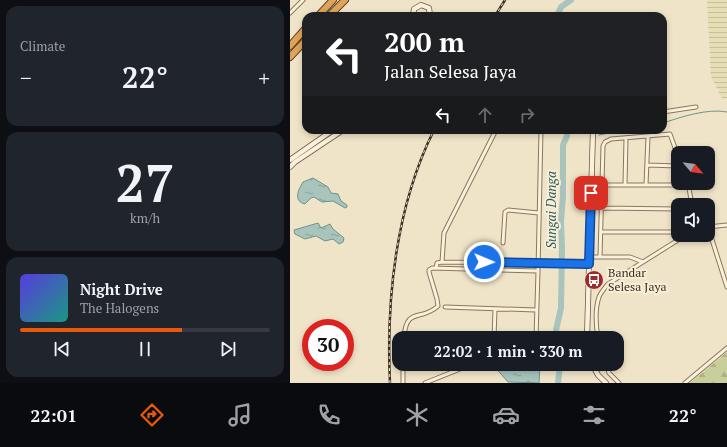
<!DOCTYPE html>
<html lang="en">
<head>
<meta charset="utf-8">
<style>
	:root { --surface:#171b24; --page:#20242c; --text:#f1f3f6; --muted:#9ea1a6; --line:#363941; --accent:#ea580c }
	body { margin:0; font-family:"PT Serif",serif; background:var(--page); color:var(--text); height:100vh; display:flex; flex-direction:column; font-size:15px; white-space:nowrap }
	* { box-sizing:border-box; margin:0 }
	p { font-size:13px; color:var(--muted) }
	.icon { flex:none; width:22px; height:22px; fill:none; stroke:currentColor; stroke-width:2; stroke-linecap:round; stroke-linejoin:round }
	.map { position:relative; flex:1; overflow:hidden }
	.drawer { display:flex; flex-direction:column; gap:6px; padding:6px; background:#0d0f14; width:290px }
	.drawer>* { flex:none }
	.top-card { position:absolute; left:12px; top:12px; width:365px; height:122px; border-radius:12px; box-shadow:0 2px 6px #0003; background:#202124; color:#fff; overflow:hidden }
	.needle { width:26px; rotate:119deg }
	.fabs { position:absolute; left:381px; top:146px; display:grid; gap:8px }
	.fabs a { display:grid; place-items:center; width:44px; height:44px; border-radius:8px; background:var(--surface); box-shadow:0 2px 6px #0003; font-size:20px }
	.speed { position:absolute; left:12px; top:319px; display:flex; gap:8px; font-size:20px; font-weight:700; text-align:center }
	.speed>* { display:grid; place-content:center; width:52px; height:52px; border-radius:50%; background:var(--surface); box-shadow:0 2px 6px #0003; line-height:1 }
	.speed .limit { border:6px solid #d22; background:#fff; color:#111 }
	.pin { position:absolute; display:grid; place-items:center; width:34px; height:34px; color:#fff; margin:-17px; border-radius:8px; box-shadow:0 2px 6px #0006 }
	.me { position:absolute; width:44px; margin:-22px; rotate:91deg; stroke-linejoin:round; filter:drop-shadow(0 0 3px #0008) }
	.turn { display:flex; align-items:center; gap:14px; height:84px; padding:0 16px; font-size:18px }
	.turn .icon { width:52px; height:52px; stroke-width:2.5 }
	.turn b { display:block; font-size:28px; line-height:34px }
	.lanes { display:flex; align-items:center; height:38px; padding:0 16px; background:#0003; justify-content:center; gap:20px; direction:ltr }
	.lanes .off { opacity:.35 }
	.big { font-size:30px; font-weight:600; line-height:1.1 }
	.drawer .card { flex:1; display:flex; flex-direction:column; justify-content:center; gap:6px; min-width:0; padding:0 14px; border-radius:12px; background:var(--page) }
	.drawer .dial { align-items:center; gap:0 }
	.dial b { font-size:52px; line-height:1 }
	.song { display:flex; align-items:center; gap:12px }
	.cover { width:48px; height:48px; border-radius:6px; background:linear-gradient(135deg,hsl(250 70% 55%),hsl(170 70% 35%)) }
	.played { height:4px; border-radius:2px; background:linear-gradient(90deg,var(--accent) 65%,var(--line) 65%) }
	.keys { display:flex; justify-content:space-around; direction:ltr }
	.heat { display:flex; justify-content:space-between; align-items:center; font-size:22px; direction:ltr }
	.trip { position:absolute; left:102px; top:331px; width:232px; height:40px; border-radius:12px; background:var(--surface); box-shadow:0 2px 6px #0003; font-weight:600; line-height:40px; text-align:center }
	.tab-bar { display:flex; height:64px; justify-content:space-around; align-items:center; background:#090b0e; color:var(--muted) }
	.tab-bar .icon { width:28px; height:28px }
	.tab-bar .on { color:var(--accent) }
	.tab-bar b { font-size:18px; color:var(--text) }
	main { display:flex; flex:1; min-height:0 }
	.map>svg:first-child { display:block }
</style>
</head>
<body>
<main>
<section class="drawer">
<div class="card"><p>Climate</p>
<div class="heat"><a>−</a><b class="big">22°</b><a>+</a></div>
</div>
<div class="card dial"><b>27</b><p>km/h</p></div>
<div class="card">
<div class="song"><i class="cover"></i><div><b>Night Drive</b><p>The Halogens</p></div></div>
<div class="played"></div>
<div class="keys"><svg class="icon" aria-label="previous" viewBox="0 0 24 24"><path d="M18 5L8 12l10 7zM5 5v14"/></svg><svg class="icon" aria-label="pause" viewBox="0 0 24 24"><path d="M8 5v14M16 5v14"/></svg><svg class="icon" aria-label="next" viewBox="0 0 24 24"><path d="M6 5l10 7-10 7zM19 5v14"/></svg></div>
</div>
</section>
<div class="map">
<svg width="437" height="383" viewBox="0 0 437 383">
	<defs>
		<pattern id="farmland-rules" width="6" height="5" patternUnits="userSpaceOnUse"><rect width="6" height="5" fill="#e6deb5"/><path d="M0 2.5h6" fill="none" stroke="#c6bf9b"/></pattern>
		<pattern id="forest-firs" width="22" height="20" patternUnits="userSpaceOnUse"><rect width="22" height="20" fill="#c9cf9b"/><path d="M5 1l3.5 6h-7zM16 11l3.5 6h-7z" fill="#aeb285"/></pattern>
		<pattern id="water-ripples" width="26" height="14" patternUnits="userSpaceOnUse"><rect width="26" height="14" fill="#a9c4bc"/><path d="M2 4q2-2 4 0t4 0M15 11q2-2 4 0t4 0" fill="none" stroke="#8ba098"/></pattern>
	</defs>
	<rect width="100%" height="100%" fill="#f0e4c8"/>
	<path fill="url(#farmland-rules)" d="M417 0H437V98L432 99 421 76Z"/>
	<path fill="url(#forest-firs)" d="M437 352V383H400Z"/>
	<path fill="url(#water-ripples)" stroke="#6f938a" d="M23 178 38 187 41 193 48 194 51 201 57 205V207L55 208 43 201 32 202 24 197 21 198 15 204C3 201 8 190 13 182Z
		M28 223 31 228 40 224 43 229 54 238 53 242 49 244 43 239 35 241 26 236 15 239 5 234 4 230Z
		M204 364 249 365 250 366 249 383 218 382 203 365Z"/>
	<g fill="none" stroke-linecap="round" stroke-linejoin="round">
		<path stroke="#6f938a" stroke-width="1" d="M373 123C391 117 418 108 437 112
			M309 135 334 130"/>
		<path stroke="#a9c4bc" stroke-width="6" d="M267 16 271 7 281 0
			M268 338 266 330 271 308 272 248 271 222 273 196V145L277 136V130
			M268 383 270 364"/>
		<defs>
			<path id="street" d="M0 13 13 0
				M373 112 406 107
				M357 165 388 166
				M398 183 402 205
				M312 185H398
				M335 185 336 138
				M356 185 358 137
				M312 208 388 209
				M418 227 437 287
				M418 227 437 225
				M311 232H388
				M213 243 215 212 218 210 249 213
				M299 257H340L353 262
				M310 257 313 146 315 142 321 139 380 134 388 156
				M152 262 154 233 206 130
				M146 268 147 263 152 262 299 264
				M155 307 246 310
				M114 338C116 306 131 322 148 306L147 299 139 272V270L142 268 248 271 251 130
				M204 338 205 309
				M246 338 248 271
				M308 338C306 326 305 309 309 297 311 292 315 288 318 284L396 235
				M316 364 319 373 329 383
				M113 383V364
				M135 383 180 365
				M395 383 437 348"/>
			<path id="secondary" d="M123 16 124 9 131 5 139 8 140 16
				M0 160 43 130
				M0 167 5 162 53 130
				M297 338 303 130
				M302 364 308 375 316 383"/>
			<path id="highway" d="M28 16 43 0
				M39 16 55 0
				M0 46 16 28
				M0 57 16 40"/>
		</defs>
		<use href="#street" stroke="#8d765c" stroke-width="5"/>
		<use href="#secondary" stroke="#6f573f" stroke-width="6"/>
		<use href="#highway" stroke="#5b4430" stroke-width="8"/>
		<use href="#street" stroke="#faf1dc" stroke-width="3"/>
		<use href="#secondary" stroke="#faf1dc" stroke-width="4.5"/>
		<use href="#highway" stroke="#e0a458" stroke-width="6"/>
		<defs>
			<path id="rail" d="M205 16 215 0
				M100 383C96 299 106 206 144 130"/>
		</defs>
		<use href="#rail" stroke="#3d2e20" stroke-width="2.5"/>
		<use href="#rail" stroke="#f7eed8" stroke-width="1" stroke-dasharray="3" stroke-linecap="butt"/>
	</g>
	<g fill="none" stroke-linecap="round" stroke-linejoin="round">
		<defs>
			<path id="route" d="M194 262 299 264 301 193"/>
		</defs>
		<use href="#route" stroke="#114b97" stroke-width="10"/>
		<use href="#route" stroke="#1a73e8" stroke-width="7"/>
	</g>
	<defs>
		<symbol id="bus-disc" viewBox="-11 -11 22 22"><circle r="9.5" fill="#9e2a2b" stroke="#f7eed8"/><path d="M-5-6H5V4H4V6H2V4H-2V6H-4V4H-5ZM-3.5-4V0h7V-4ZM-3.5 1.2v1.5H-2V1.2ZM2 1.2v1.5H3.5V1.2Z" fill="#fff"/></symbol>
	</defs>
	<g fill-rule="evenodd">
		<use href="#bus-disc" x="293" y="269" width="22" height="22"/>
	</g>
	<g text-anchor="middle" stroke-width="4" stroke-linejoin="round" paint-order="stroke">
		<g font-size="12" fill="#3d2e20" stroke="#f7eed8" text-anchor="start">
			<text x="318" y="277">Bandar<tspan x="318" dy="14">Selesa Jaya</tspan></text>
		</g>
		<g font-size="13" font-style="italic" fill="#2f5d5a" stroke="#f7eed8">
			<text transform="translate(261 210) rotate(-90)" y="5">Sungai Danga</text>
		</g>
	</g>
</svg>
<div class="fabs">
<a><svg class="needle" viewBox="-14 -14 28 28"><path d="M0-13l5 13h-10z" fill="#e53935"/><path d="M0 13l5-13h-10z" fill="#9ea1a6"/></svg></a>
<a><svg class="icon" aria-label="sound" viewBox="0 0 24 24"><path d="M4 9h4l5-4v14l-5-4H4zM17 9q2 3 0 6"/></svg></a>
</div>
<div class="speed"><div class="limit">30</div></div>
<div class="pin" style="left:301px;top:193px;background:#d93025"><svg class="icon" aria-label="arrive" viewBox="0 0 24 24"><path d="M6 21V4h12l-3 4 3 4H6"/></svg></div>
<svg class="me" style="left:194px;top:262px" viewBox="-20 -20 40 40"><circle r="17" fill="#1a73e8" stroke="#fff" stroke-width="3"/><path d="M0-11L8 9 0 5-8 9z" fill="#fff"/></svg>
<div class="trip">22:02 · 1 min · 330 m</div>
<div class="top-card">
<div class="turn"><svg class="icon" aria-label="left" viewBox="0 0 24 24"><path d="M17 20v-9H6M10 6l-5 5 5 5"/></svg><div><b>200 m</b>Jalan Selesa Jaya</div></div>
<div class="lanes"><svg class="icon" aria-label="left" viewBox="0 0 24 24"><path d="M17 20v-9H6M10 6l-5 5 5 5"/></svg><svg class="icon off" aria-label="ahead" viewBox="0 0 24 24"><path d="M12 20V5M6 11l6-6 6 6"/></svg><svg class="icon off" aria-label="right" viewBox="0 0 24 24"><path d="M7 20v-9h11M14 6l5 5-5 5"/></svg></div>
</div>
</div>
</main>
<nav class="tab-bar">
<b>22:01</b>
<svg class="icon on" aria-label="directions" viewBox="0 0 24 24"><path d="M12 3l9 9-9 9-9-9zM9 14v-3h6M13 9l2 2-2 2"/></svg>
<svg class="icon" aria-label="music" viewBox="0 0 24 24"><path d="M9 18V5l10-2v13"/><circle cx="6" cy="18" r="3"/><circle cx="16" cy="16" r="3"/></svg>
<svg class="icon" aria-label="phone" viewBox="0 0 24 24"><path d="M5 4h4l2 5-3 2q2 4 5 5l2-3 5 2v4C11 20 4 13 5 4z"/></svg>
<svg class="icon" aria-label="climate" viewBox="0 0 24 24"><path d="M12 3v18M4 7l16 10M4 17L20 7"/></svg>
<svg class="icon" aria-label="car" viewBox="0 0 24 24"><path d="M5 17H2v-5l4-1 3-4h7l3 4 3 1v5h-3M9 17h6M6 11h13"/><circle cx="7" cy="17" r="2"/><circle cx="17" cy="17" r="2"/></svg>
<svg class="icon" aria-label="filters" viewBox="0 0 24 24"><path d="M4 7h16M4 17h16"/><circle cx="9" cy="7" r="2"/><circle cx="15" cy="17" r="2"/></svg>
<b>22°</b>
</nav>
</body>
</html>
